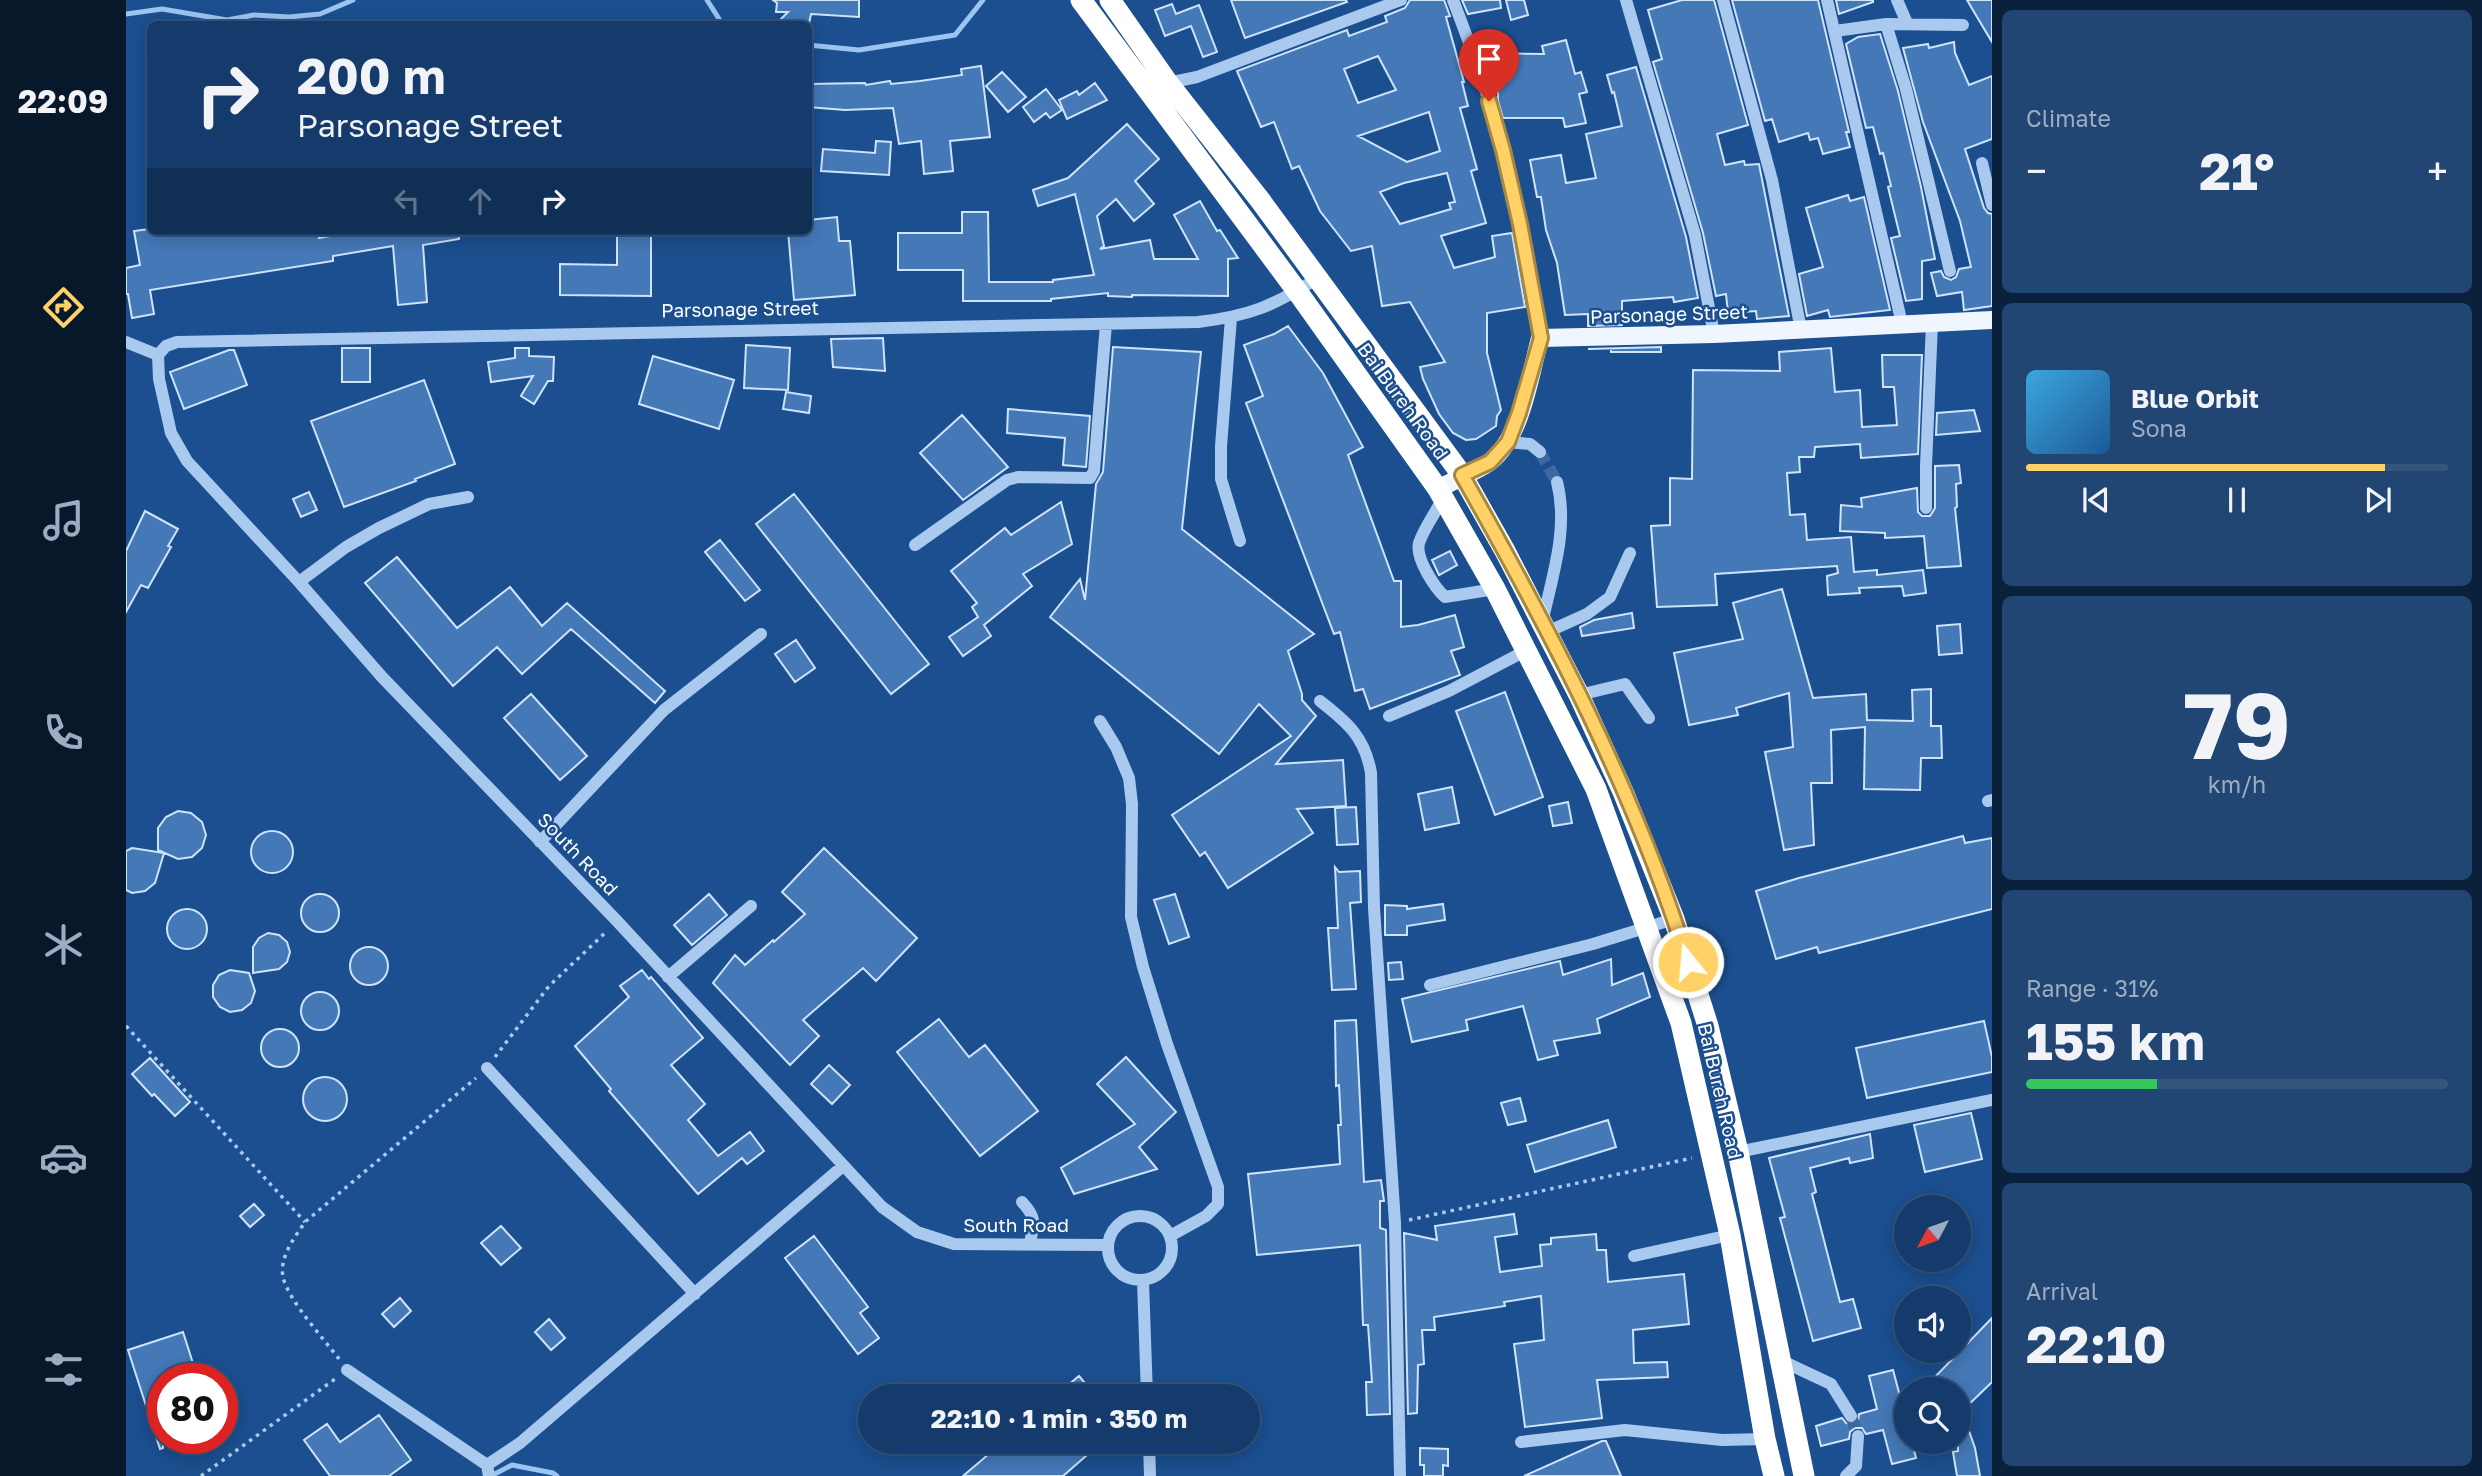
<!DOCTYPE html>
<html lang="en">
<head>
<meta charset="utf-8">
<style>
	:root { --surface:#143b6b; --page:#214673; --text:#f1f3f6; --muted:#9dadc1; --line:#33557e; --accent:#ffd166 }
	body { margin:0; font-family:"Golos Text",sans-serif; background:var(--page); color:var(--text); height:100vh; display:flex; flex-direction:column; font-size:26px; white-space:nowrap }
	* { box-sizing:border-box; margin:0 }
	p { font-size:23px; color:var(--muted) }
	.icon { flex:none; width:38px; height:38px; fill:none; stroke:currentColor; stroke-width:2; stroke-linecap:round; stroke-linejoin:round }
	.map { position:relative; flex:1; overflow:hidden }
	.details { display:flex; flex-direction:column; gap:10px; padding:10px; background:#0b203b; width:490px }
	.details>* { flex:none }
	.top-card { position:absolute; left:21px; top:21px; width:665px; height:214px; border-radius:10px; box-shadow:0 4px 18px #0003,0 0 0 2px var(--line); background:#143b6b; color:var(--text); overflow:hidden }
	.needle { width:46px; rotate:229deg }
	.controls { position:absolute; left:1768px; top:1195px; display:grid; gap:14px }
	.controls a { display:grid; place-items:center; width:77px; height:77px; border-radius:50%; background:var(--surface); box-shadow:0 4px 18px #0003,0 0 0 2px var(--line); font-size:35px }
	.speed { position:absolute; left:21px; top:1363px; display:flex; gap:14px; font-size:35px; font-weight:700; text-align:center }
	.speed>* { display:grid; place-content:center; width:91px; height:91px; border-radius:50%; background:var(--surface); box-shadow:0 4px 18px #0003,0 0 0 2px var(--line); line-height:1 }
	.speed .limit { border:10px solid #d22; background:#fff; color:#111 }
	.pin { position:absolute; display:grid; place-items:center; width:60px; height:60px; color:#fff; margin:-72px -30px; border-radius:50% 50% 50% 0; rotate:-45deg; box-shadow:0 0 7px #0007 }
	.pin .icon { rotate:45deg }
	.me { position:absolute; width:77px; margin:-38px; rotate:343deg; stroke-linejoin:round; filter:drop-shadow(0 0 5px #0008) }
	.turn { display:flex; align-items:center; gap:24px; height:147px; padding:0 35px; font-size:32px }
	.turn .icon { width:91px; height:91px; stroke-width:2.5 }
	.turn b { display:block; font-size:49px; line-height:60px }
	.lanes { display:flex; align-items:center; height:66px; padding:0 35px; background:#0003; justify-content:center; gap:35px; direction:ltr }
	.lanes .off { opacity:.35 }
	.big { font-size:52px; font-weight:700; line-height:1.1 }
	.details .widget { flex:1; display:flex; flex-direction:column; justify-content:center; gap:10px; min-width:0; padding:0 24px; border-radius:10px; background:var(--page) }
	.details .dial { align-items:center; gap:0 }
	.dial b { font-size:91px; line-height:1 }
	.song { display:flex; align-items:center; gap:21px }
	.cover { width:84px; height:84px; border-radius:10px; background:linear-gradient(135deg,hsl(200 70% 55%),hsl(210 70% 35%)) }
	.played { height:7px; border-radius:4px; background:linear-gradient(90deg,var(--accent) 85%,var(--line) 85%) }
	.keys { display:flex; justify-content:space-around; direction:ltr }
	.heat { display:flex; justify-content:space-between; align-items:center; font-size:38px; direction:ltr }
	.charge { height:10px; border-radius:5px; background:linear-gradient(90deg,#34c759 31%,var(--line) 0) }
	.trip { position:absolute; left:732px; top:1384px; width:402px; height:70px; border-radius:35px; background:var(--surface); box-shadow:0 4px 18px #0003,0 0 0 2px var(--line); font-weight:700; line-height:70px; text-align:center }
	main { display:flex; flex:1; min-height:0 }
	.tabs { display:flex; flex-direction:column; width:126px; justify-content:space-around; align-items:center; background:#08182b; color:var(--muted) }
	.tabs .icon { width:49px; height:49px }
	.tabs .active { color:var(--accent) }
	.tabs b { font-size:32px; color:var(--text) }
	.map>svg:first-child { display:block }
</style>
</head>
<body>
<main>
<nav class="tabs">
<b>22:09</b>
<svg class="icon active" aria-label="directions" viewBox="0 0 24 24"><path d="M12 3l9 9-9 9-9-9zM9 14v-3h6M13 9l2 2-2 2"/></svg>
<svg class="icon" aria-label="music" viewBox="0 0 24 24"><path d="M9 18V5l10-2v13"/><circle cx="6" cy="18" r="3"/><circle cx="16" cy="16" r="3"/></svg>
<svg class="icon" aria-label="phone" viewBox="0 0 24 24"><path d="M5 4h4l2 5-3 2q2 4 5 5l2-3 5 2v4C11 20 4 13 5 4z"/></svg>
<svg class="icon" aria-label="climate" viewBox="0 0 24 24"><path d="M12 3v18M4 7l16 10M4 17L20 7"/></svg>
<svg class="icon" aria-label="car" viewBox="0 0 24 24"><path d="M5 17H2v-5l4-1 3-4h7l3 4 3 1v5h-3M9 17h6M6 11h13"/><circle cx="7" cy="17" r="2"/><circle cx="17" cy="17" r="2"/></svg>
<svg class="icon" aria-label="filters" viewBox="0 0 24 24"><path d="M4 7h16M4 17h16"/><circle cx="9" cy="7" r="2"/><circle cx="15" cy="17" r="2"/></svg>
</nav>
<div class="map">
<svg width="1866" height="1476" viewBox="0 0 1866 1476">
	<rect width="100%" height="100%" fill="#1b4f8f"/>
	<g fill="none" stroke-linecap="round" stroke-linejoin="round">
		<path stroke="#9cc4f0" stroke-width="5" d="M581 0 595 22 603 24
			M0 14 36 9 101 20 128 15 163 17 194 14 227 0
			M682 45 733 50 829 35 857 0
			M365 1476 386 1465 427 1473 431 1476"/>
	</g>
	<path fill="#4478b7" stroke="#cfe3fa" stroke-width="2" fill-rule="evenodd" d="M647 0H733V17L685 14 683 24H650L662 12H650L651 3Z
		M1105 0H1220L1221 2 1119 38Z
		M1284 0H1318L1324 16 1320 17 1338 82H1336L1342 106 1334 108 1351 169 1345 171 1360 223 1315 236 1328 268 1369 257 1366 236 1386 233 1399 307 1361 313V353L1375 410 1371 416 1370 426 1350 439 1340 440 1327 433 1313 414 1297 379 1294 367 1319 362 1284 302 1256 306 1246 246 1225 251 1194 211 1173 166 1166 169 1148 122 1135 127 1111 71 1221 30 1223 36 1261 22 1259 16 1279 8ZM1252 56 1270 90 1232 103 1218 69ZM1303 112 1314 151 1281 162 1232 136ZM1321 173 1329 202 1323 203 1325 209 1274 224 1254 192 1278 183Z
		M1336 0H1374L1375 8 1342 14Z
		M1380 0H1398L1402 15 1385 20Z
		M1556 0H1588L1622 125 1591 134 1599 165 1618 161 1619 165 1633 164 1663 316 1631 319 1630 311 1602 313 1600 294 1590 296 1577 233 1527 62 1536 59 1522 10Z
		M1606 0H1692L1723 132H1720L1724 147 1697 154 1692 138 1684 140 1682 133 1653 142 1646 119 1639 121Z
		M1710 0H1747V2L1713 14Z
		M1841 0H1866V42L1851 17Z
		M1046 4 1050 14 1073 5 1091 52 1077 57 1065 26 1039 36 1029 10Z
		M1754 34 1772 91 1795 187 1809 259 1796 261V299L1780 301 1765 238 1774 236 1762 187 1765 186 1757 153 1754 154 1747 127 1740 128 1720 44 1732 37Z
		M1440 40 1449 74 1455 72 1461 92 1453 94 1460 123 1439 127 1437 118H1377L1372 101V82H1366L1361 66V53L1418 54 1416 46Z
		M1828 42 1829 53 1843 85 1866 76V139L1839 149 1858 208 1862 213 1866 214V306L1838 310 1836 292 1811 296 1805 273 1815 271 1818 277 1825 280 1830 277 1833 269 1845 267 1834 221 1797 122 1777 48 1802 44 1803 48Z
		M855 66 864 137 824 141 827 171 798 174 795 141 773 144 767 108 719 110 682 107V84L739 83 740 85 764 81 765 84 794 81 836 75 835 69Z
		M1510 67 1560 237 1572 298 1548 302 1547 297 1496 301V325L1462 326V314L1439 315 1431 263 1420 230 1415 197H1411L1404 160 1435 155 1440 183 1470 178 1460 134 1496 126 1488 92 1486 93 1481 75Z
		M876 72 900 97 882 112 860 86Z
		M969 83 981 100 941 119 933 100 951 91 953 95Z
		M920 89 936 110 924 118 920 113 908 122 897 107Z
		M1001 124 1033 159 1009 181 1028 204 1008 221 990 199 971 216 978 246 974 249 1024 240 1028 259H1072L1048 215 1074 201 1091 231 1094 230 1112 258 1102 259V296L1006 295V297L982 296V293L925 299V301H837V270H772V233H836V212H862L863 282H927V280L968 275 949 194 912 206 907 190 942 178Z
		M750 141 765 142 763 175 695 171 697 149 749 153Z
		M1722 195 1724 201 1738 197 1764 310 1704 317 1702 310 1681 316 1673 274 1697 267 1680 208Z
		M711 217 713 241H724L729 295 668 300 662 231H682V220Z
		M24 229V231H192L193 238 221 233V231H332L333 239 297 245 301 302 272 305 267 246 207 256V261L24 290 28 314 6 318 2 294H0V268L14 265 8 231Z
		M491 231H525V296L434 295V264L491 265Z
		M1162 326 1197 373 1237 447 1222 455 1268 581H1275V627L1292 625 1329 615 1338 647 1325 651 1334 675 1244 709 1237 689 1229 691 1214 632 1208 634 1120 403 1137 396 1118 345 1148 334Z
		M757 338 759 371 707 367 705 339Z
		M620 345 664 348 662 390 618 388Z
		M987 347 1075 352 1056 529 1188 634 1162 651 1176 694V700L1190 716 1150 764 1217 760 1220 806 1171 809 1187 833 1102 888 1079 852 1074 856 1046 815 1165 736 1133 704 1093 754 924 617 954 579 959 600 970 484 977 472Z
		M1535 347V352H1485V349H1462Z
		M216 348H244V382H216Z
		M389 348H403V356L428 357 427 381H422L408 404 395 396 407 376 365 382 362 362 389 358Z
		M1705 348 1709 392 1734 390 1736 427 1771 425 1768 387H1757L1756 355H1796L1792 454 1735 458 1734 444 1689 447 1688 457H1673L1674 472 1661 473 1664 515 1679 514 1681 540 1725 537 1728 572 1751 570V575L1797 570 1800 593 1778 596 1776 586 1733 588 1734 593 1702 595 1701 576 1712 573 1711 566 1589 574 1591 605 1531 607 1525 526 1544 525V478L1566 479 1567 370 1654 371 1653 352Z
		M103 350H108L121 385 58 409 44 372Z
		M527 356 608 380 593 429 513 404Z
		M298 380 329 464 289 479 290 481 218 507 185 421Z
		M660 392 685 396 683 413 657 409Z
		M882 409 964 416 960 467 937 465 939 438 881 433Z
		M1848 410 1854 431 1810 435 1811 413Z
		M836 415 882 467 837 500 794 453Z
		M1833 465 1835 483 1830 484 1831 507 1829 508 1835 566 1801 568 1798 536 1759 538V533L1714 531 1715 505 1736 507 1735 498 1791 488 1792 512 1796 516H1804L1809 508V466Z
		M183 492 191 510 175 517 167 499Z
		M668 494 803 664 765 694 630 524Z
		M935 502 946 544 897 574 906 586 858 625 865 636 837 656 823 637 852 617 846 607 851 603 825 571 879 528 885 535Z
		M19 511 52 529 42 546 45 547 22 588 15 585 0 612V551Z
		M594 540 634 590 619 601 579 552Z
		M1324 551 1331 565 1313 575 1306 560Z
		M271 557 331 628 384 587 416 626 441 603 539 691 529 703 445 629 396 674 371 647 327 686 239 583Z
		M1656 589 1687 698 1740 694 1741 720 1787 721 1786 690 1805 689V726H1815L1816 758H1795L1794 790 1738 789 1739 727 1705 730 1706 783H1685L1688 845 1658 850 1639 752 1667 747 1663 693 1610 708 1612 715 1563 725 1548 653 1617 639 1607 603Z
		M1506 613 1508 628 1456 636 1454 627 1468 620Z
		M1834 624 1836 653 1813 655 1811 626Z
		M670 640 689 668 669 682 649 654Z
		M1379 692 1417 797 1369 815 1330 711Z
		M405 694 461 756 434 780 378 718Z
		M1326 787 1333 823 1299 830 1292 794Z
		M1442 802 1446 823 1427 826 1423 806Z
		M1230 807 1232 844 1211 845 1209 808Z
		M52 811 65 813 76 822 80 835 76 848 66 857 52 859 32 850V828L40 817Z
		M125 852a21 21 0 1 1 42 0a21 21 0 1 1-42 0Z
		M1837 836 1839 843 1866 838V909L1693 953 1691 947 1650 959 1630 891 1673 878Z
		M6 848 38 853 29 883 19 891 6 893 0 890V851Z
		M698 848 791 938 750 981 737 968 677 1020 693 1036 664 1065 587 983 609 955 619 965 647 940 648 942 679 914 656 892Z
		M1209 867 1213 872 1234 871 1235 902 1224 903 1230 989 1206 990 1202 928H1212Z
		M583 894 601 915 566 945 548 925Z
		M1049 894 1063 937 1043 944 1028 900Z
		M175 913a19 19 0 1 1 38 0a19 19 0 1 1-38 0Z
		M1317 904 1319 920 1281 926V935H1259V905L1281 906V909Z
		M41 929a20 20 0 1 1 40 0a20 20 0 1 1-40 0Z
		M142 933 153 935 161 942 164 952 161 962 153 969 127 973V947L133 938Z
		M224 966a19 19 0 1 1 38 0a19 19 0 1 1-38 0Z
		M1485 959 1486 985 1517 973 1524 997 1471 1019 1474 1033 1428 1041 1432 1055 1412 1060 1397 1006 1340 1020 1342 1030 1286 1042 1276 999 1434 961 1437 975Z
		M1275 962 1277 979 1263 980 1262 963Z
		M104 970 123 973 129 991 125 1003 116 1010 104 1012 94 1007 87 997V985L93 975Z
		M516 970 523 979 525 977 577 1038 545 1065 579 1104 562 1120 592 1156 624 1132 638 1151 621 1164 616 1158 572 1194 483 1091 485 1089 449 1046 503 997 494 986Z
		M175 1011a19 19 0 1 1 38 0a19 19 0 1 1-38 0Z
		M813 1019 843 1057 859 1045 912 1111 854 1156 771 1052Z
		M1230 1020 1238 1182 1255 1180 1258 1201H1254V1228L1260 1230 1264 1414 1241 1415 1240 1382H1246L1242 1325H1237L1234 1245 1131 1255 1122 1174 1214 1164 1212 1125H1215L1213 1085 1210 1086 1209 1021Z
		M1858 1021 1866 1057V1072L1741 1098 1730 1048Z
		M135 1048a19 19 0 1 1 38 0a19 19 0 1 1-38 0Z
		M1000 1057 1050 1112 1013 1147 1031 1169 948 1194 935 1168 1009 1124 971 1084Z
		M24 1058 64 1102 49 1116 28 1094 26 1096 6 1074Z
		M703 1065 724 1085 706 1104 685 1084Z
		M177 1099a22 22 0 1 1 44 0a22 22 0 1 1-44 0Z
		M1394 1098 1400 1121 1382 1125 1375 1103Z
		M1845 1113 1856 1159 1799 1172 1788 1125Z
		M1482 1120 1490 1147 1409 1172 1401 1145Z
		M1744 1134 1747 1158 1724 1163 1723 1158 1684 1168 1690 1192 1686 1194 1714 1302 1727 1299 1735 1328 1687 1341 1654 1218 1659 1217 1643 1158Z
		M128 1204 138 1215 124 1227 114 1216Z
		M1388 1214 1391 1234 1369 1237 1374 1272 1416 1266 1414 1245 1425 1244V1238L1470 1234 1471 1250H1480L1482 1282 1558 1274 1563 1324 1507 1330 1508 1363 1541 1362 1542 1377 1471 1380 1476 1418 1399 1427 1388 1344 1418 1340 1415 1296 1378 1302 1379 1306 1308 1317 1309 1330H1296L1298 1364 1292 1365 1291 1413 1282 1414 1278 1233 1311 1240 1309 1226Z
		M375 1226 395 1248 375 1265 355 1243Z
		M688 1236 742 1307 734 1313 753 1338 732 1354 659 1258Z
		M274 1298 285 1311 268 1327 256 1314Z
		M1866 1318V1382L1836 1411 1849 1448 1854 1476H1831L1827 1452 1832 1451V1390H1820L1808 1378Z
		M423 1319 439 1338 425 1350 409 1332Z
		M57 1332 72 1379H37V1448L34 1449 2 1350Z
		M1767 1370 1780 1419V1442H1786L1790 1458 1766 1464 1757 1430 1740 1434 1736 1428H1729L1724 1432 1723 1439 1695 1446 1690 1426 1716 1418 1720 1423 1726 1425 1732 1421 1733 1414 1751 1409 1743 1376Z
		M953 1376 970 1396H929Z
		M253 1415 285 1460 263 1476H204L178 1440 201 1424 214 1442Z
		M1476 1441H1480L1495 1476H1398Z
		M877 1442H976L937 1476H837Z
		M1294 1448 1322 1449V1466L1317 1465V1476H1298V1465H1294Z"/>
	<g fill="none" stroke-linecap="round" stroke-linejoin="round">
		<path stroke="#3d69a0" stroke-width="12" stroke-dasharray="12 6" stroke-linecap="butt" d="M1414 452 1431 482
			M1725 1416 1732 1436"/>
		<path stroke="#a9c9ee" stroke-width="3.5" stroke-dasharray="3.5 5" stroke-linecap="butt" d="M0 1026 179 1222
			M369 1057 423 986 480 932
			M1283 1220 1566 1158
			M213 1359C198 1339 162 1300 157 1277 153 1257 169 1237 179 1222L350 1078
			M75 1476 209 1379"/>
		<path stroke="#a9c9ee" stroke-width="12" d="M1327 0C1346 49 1363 97 1377 148 1394 210 1403 275 1414 338
			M1500 0 1569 235 1588 334
			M1597 0 1646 180 1675 330
			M1701 0 1776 324
			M1771 0 1781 23
			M1760 24 1780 89 1824 271
			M1709 31 1760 24 1837 25
			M1042 83 1071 77 1275 0
			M1856 163 1866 205
			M1105 318 1095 446V479L1114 541
			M0 342 32 355
			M32 355 33 379 45 433 61 461 173 582 256 677 491 921 756 1207 791 1232 828 1244 981 1245
			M32 355 40 346 51 342 1072 322C1124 316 1147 306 1192 278
			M1382 442 1404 444 1414 452
			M1317 498C1310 512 1298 528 1293 543 1289 558 1309 588 1319 597L1369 589
			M1800 508V466L1806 323
			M789 545 881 480 892 477 964 478 968 471 980 324
			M173 582 220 547 253 528 303 504 342 497
			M1416 623C1426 577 1443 529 1431 482
			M1421 632 1461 614 1484 597 1504 553
			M1453 695 1499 684 1523 718
			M1194 701C1221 722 1239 737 1245 773L1248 908 1269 1223 1274 1476
			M1263 716 1323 691 1401 650
			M974 721 990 747 1003 778 1006 804 1005 917 1017 967 1041 1044 1092 1187V1204L1080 1216 1044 1236
			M1862 801 1866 800
			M414 842 538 710 635 634
			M542 977 625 906
			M1304 985 1467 944 1548 919
			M361 1068 569 1294
			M1612 1152 1866 1100
			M896 1202C911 1218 908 1223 904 1243
			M982 1248a32 32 0 1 1 64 0a32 32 0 1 1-64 0Z
			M1508 1256 1604 1235
			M1017 1281 1021 1396
			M1654 1360 1705 1384 1725 1416
			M221 1370 361 1465 363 1476
			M1023 1442 1024 1476
			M1395 1442 1499 1430 1596 1440 1639 1439
			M361 1465 394 1443 717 1166
			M1720 1476 1730 1466 1732 1436"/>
		<path stroke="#f0f6ff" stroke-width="18" d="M1312 489C1326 481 1354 470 1365 461 1396 436 1404 375 1414 338L1588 334 1866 320"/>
		<path stroke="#fff" stroke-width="21" d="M955 0 1171 291 1312 489 1369 589 1470 789 1555 1023 1604 1235 1639 1439 1648 1476
			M984 0 1042 83 1134 200 1336 475 1379 551 1453 695 1498 794 1548 919 1582 1026 1612 1152 1678 1476"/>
	</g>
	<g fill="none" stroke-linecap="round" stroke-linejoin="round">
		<defs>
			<path id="route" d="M1363 101 1377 150 1394 224 1415 338 1393 413 1382 442 1364 462 1336 475C1424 630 1509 791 1562 962"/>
		</defs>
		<use href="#route" stroke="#a68842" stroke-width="18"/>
		<use href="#route" stroke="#ffd166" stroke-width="12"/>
	</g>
	<g text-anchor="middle" stroke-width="5" stroke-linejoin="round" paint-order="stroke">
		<g font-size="19" fill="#fff" stroke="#1b4f8f">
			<text transform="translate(614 309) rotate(-1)" y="7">Parsonage Street</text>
			<text transform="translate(1543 314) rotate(-2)" y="7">Parsonage Street</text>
			<text transform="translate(1277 401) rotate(54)" y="7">Bai Bureh Road</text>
			<text transform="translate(452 854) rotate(46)" y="7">South Road</text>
			<text transform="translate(1594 1091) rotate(77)" y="7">Bai Bureh Road</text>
			<text x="890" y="1232">South Road</text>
		</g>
	</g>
</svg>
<div class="controls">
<a><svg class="needle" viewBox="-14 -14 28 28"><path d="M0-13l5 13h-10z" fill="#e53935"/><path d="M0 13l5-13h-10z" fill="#9dadc1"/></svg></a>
<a><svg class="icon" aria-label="sound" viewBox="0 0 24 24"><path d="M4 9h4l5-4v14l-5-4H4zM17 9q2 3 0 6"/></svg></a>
<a><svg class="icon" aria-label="search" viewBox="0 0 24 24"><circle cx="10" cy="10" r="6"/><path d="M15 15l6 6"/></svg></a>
</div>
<div class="speed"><div class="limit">80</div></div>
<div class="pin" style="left:1363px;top:101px;background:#d93025"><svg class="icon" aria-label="arrive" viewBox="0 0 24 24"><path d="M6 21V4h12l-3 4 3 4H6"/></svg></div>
<svg class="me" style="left:1562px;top:962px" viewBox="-20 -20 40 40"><circle r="17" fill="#ffd166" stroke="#fff" stroke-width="3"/><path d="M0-11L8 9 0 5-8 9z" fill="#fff"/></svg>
<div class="trip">22:10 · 1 min · 350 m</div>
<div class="top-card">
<div class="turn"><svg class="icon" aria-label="right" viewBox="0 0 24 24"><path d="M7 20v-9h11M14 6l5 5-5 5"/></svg><div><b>200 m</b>Parsonage Street</div></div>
<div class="lanes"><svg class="icon off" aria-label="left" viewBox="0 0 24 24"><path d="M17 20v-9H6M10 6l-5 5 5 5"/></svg><svg class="icon off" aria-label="ahead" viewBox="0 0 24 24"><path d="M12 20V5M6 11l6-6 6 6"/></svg><svg class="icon" aria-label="right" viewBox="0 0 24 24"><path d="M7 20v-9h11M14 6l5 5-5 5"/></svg></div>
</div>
</div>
<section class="details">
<div class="widget"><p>Climate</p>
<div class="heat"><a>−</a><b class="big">21°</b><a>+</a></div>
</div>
<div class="widget">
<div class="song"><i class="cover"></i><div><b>Blue Orbit</b><p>Sona</p></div></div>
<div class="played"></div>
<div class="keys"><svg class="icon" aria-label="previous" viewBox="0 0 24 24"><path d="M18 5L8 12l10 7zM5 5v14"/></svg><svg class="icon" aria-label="pause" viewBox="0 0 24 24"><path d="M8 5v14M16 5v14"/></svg><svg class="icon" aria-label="next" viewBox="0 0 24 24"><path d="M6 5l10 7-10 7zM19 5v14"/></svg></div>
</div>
<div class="widget dial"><b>79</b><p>km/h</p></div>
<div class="widget"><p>Range · 31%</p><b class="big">155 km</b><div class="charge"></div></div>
<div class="widget"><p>Arrival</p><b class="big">22:10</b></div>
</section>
</main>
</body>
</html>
